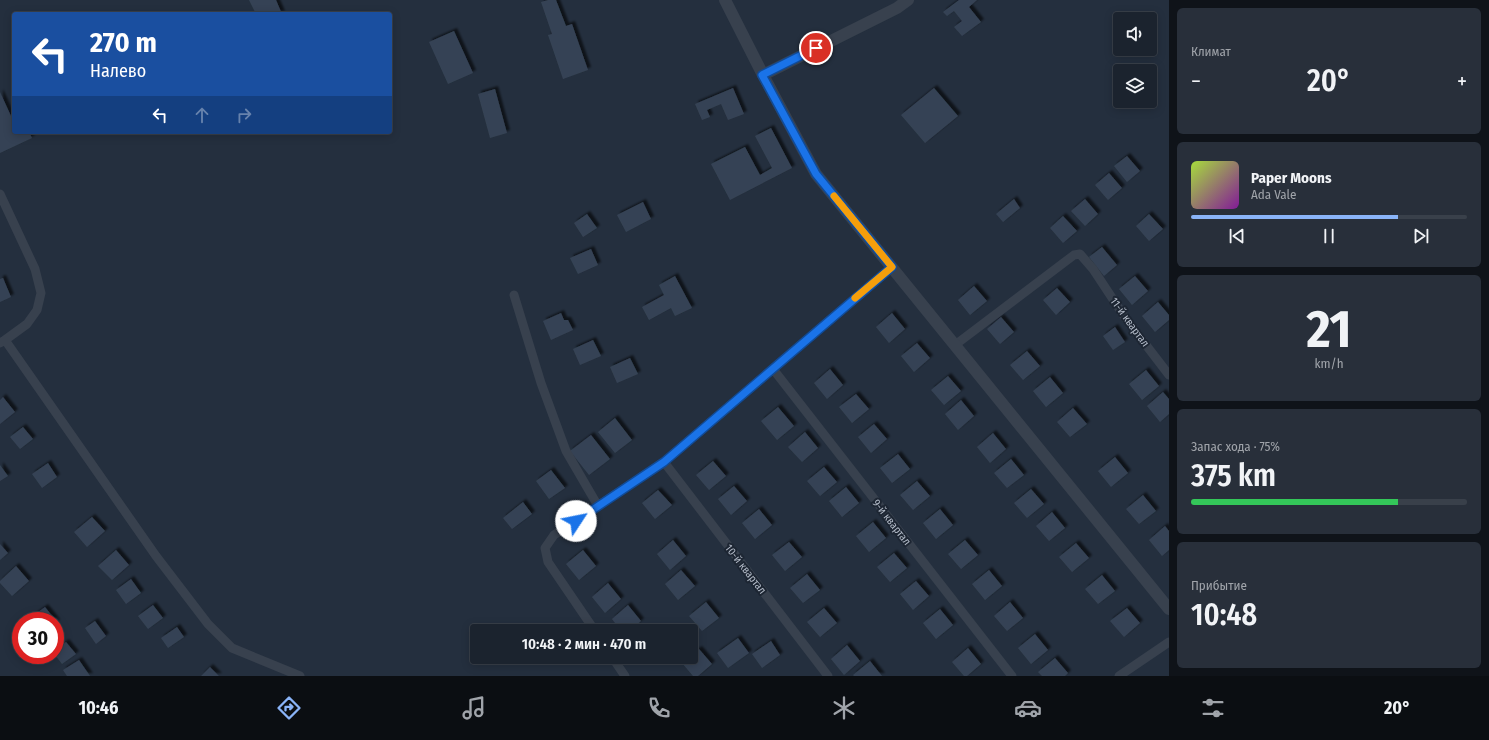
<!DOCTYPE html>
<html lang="ru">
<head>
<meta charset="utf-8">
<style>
	:root { --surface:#1b232e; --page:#282f3a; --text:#f1f3f6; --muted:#a0a4aa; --line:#39404a; --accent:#8ab4f8 }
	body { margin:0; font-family:"Fira Sans Condensed",sans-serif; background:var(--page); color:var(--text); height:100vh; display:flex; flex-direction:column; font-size:15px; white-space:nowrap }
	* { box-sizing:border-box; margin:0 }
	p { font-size:13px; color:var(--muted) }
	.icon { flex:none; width:22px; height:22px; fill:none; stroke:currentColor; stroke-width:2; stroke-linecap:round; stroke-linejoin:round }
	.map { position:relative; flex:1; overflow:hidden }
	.side { display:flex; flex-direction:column; gap:8px; padding:8px; background:#0f1319; width:320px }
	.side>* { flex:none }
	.top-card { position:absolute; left:12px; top:12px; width:380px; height:122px; border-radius:4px; box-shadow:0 2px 10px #0003,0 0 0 1px var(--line); background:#1a4fa0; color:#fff; overflow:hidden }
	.tools { position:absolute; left:1113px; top:12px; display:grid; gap:8px }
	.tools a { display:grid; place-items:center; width:44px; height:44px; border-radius:4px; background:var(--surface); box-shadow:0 2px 10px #0003,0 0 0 1px var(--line); font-size:20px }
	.speed { position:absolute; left:12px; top:612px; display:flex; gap:8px; font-size:20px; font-weight:700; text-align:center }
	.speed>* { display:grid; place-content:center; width:52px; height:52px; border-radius:50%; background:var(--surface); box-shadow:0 2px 10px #0003,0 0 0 1px var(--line); line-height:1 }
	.speed .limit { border:6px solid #d22; background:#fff; color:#111 }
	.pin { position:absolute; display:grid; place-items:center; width:34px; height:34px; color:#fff; margin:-17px; border:2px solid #fff; border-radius:50%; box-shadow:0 1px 4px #0007 }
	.me { position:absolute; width:44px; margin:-22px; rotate:56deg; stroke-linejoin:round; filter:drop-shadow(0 0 3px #0008) }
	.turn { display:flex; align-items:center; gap:14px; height:84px; padding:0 12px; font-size:18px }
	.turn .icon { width:52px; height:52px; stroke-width:2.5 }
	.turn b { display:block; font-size:28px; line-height:34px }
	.lanes { display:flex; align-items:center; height:38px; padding:0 12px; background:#0003; justify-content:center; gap:20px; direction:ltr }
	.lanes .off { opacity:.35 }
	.big { font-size:30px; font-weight:600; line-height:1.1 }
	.side .card { flex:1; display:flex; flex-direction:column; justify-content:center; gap:6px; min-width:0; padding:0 14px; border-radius:6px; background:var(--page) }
	.side .dial { align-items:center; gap:0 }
	.dial b { font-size:52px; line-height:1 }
	.song { display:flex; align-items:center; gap:12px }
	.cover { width:48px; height:48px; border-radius:6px; background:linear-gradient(135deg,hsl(80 70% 55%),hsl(290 70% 35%)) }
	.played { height:4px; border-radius:2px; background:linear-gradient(90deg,var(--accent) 75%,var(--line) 75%) }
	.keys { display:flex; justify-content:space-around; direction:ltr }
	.heat { display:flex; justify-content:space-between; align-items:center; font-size:22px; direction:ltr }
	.charge { height:6px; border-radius:3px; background:linear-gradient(90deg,#34c759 75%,var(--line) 0) }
	.trip { position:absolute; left:470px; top:624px; width:228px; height:40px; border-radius:4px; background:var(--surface); box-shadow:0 2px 10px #0003,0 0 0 1px var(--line); font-weight:600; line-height:40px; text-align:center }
	.menu { display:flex; height:64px; justify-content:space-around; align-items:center; background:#0b0e12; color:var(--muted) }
	.menu .icon { width:28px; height:28px }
	.menu .current { color:var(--accent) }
	.menu b { font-size:18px; color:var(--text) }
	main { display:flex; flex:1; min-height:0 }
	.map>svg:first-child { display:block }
</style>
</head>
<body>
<main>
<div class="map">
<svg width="1169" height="676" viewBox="0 0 1169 676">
	<defs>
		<filter id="shadow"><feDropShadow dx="3" dy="-3" stdDeviation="1" flood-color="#0009"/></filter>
	</defs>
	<rect width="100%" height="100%" fill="#242f3e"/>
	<path fill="#364354" filter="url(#shadow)" d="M249 0H276L282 14H256Z
		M548 0H556L566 26 572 24 588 70 563 79 548 35 552 34 541 2Z
		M959 0H977L969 7 981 22 962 36 954 27 962 21 954 11 947 16 943 12Z
		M454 31 473 73 448 84 429 42Z
		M733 88 744 114 728 120 721 104 707 110 710 117 702 120 695 104Z
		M934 88 958 116 925 143 901 115Z
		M495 89 507 133 490 138 478 94Z
		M0 92 11 116 14 115V132H29L32 138 0 153Z
		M771 128 792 168 730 200 711 164 745 147 760 175 772 168 755 136Z
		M1127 156 1140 171 1127 182 1114 166Z
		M1109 173 1122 188 1108 200 1095 185Z
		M1014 199 1020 208 1003 222 996 214Z
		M1085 199 1098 214 1085 226 1071 211Z
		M643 202 651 219 626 232 617 215Z
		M587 214 597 228 583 237 574 223Z
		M1149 214 1163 229 1149 241 1136 226Z
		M1063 216 1077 231 1063 243 1050 228Z
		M1102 247 1117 265 1104 276 1089 257Z
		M591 249 598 265 578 274 570 258Z
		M675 276 692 308 675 316 671 308 649 320 642 307 664 295 659 285Z
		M1135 276 1148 291 1132 305 1119 289Z
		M3 278 11 297 0 302V279Z
		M974 286 987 301 970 315 958 300Z
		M1057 288 1070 302 1056 315 1043 300Z
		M1158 302 1169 315V320L1155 332 1142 316Z
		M561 313 564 320H568L573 330 551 340 543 321Z
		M892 313 905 329 889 343 876 327Z
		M1001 317 1014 332 1000 344 987 329Z
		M1115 327 1125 342 1113 350 1103 336Z
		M593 340 601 356 580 365 573 349Z
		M917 343 930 358 914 372 901 356Z
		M1027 351 1040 366 1023 380 1010 365Z
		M630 358 638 374 617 383 610 367Z
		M830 369 843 385 827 399 814 383Z
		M1146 370 1159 386 1142 400 1129 384Z
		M948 376 961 391 944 405 931 390Z
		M1050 377 1063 393 1046 407 1033 391Z
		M1163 392 1169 399V414L1160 422 1147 406Z
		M856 394 869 409 852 423 839 407Z
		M3 397 15 412 0 424V400Z
		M961 400 974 416 958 430 945 414Z
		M778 407 794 426 777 440 761 421Z
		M1073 408 1087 424 1070 437 1057 422Z
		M615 418 632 440 615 453 598 432Z
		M874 424 887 439 871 453 858 437Z
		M23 427 33 439 20 449 10 437Z
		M805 432 818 448 802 462 788 447Z
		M993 433 1006 449 990 463 977 447Z
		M591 435 610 459 589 475 570 451Z
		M898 454 910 469 892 483 880 468Z
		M1115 457 1128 473 1111 487 1098 471Z
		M1011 459 1024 475 1007 488 994 473Z
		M713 461 726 476 709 490 696 475Z
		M48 463 57 477 42 488 32 474Z
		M0 465 8 476 0 481Z
		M824 467 837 482 820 496 807 481Z
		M551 470 565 488 549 499 536 481Z
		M917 481 930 496 913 510 900 495Z
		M734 486 747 501 731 515 718 499Z
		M846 487 859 503 842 517 829 501Z
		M1031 489 1044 504 1027 518 1014 503Z
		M658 490 672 505 655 519 642 503Z
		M1143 495 1156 511 1139 524 1126 509Z
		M523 502 532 514 512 529 503 518Z
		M759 509 772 525 755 539 742 523Z
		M940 509 953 525 936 539 923 523Z
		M1052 512 1065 528 1049 541 1036 526Z
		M92 517 105 531 87 547 74 532Z
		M873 522 886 538 869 552 856 536Z
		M1165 526 1169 531V550L1162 556 1149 540Z
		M673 540 686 556 670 570 657 554Z
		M965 540 978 555 961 569 948 554Z
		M789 542 802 557 785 571 772 555Z
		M1076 543 1089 558 1072 572 1059 557Z
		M0 544 8 553 0 560Z
		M116 550 129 565 112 580 98 566Z
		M583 550 596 566 579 580 566 564Z
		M894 553 907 568 890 582 877 567Z
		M16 566 29 581 12 596 0 583V581Z
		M681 570 695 586 678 600 665 584Z
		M989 570 1002 586 985 600 972 584Z
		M807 574 820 590 803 603 790 588Z
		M1102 575 1115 591 1098 604 1085 589Z
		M131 579 141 593 126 604 116 590Z
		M916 581 929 596 913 610 900 594Z
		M608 583 621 599 605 613 592 597Z
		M706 602 719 618 702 631 689 616Z
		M1010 602 1023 618 1007 631 994 616Z
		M153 605 163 618 148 629 138 616Z
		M628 605 641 621 630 631H621L612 619Z
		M45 607 57 622 55 624V621H26Z
		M824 608 837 623 820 637 807 622Z
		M1127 608 1140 623 1124 637 1110 621Z
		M940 609 953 625 936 639 923 623Z
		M95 621 106 636 96 644 85 628Z
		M177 627 184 637 168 648 161 638Z
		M1035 634 1048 650 1031 664 1018 648Z
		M738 638 749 653 728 668 717 653Z
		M771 641 780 655 762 668 752 654Z
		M66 642 76 654 62 664 55 655V650Z
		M847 645 860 661 844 675 831 659Z
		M968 648 981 664 967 676H964L952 662Z
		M699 649 712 664 698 676H693L682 663 689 657H691V655Z
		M1055 658 1068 673 1065 676H1042L1038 672Z
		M79 660 90 676H67L63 670Z
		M870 661 882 676H854L853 675Z
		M210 667 219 676H201Z"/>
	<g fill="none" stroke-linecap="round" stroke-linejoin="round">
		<path stroke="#38414e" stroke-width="9" d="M0 194 35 269 41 293 37 310 27 324 5 340
			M514 295 541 383 566 451 598 506
			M0 343 5 340 156 556 208 624 232 648 300 676
			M955 345 1074 255 1080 254 1093 269 1126 319 1169 375
			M773 369 1012 676
			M664 462 828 676
			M595 631 548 562 545 548 554 535 664 462 892 267
			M612 657 625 676
			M1119 676 1169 642"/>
		<path stroke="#38414e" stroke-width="12" d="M725 0 763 75 816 174 1169 609
			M763 75 897 8 908 0"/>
	</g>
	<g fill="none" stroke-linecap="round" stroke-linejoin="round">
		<defs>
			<path id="route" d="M576 521 664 462 892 267 816 174 762 75 816 48"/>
		</defs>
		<use href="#route" stroke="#114b97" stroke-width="10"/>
		<use href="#route" stroke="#1a73e8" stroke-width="7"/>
		<path stroke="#f59e0b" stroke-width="7" d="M834 196 892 267 855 298"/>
	</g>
	<g text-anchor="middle" stroke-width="4" stroke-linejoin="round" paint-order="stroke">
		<g font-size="11" fill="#b4bcc9" stroke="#1d2633">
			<text transform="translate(1130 322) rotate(54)" y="4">11-й квартал</text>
			<text transform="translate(892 522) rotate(52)" y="4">9-й квартал</text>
			<text transform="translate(746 569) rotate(52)" y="4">10-й квартал</text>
		</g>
	</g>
</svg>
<div class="tools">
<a><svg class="icon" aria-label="sound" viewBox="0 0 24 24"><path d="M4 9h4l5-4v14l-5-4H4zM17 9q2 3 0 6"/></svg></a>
<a><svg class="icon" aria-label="layers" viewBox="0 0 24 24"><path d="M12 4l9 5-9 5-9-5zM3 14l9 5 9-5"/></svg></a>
</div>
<div class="speed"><div class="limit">30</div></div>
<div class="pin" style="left:816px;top:48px;background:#d93025"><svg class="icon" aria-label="arrive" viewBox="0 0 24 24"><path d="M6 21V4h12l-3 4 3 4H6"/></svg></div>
<svg class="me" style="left:576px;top:521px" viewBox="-20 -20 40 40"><circle r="19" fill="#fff"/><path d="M0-13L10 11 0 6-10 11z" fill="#1a73e8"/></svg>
<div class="trip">10:48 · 2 мин · 470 m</div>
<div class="top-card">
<div class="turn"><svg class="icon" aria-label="left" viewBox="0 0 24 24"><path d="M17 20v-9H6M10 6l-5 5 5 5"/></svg><div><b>270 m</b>Налево</div></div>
<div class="lanes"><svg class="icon" aria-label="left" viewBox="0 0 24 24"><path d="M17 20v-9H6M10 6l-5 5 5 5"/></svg><svg class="icon off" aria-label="ahead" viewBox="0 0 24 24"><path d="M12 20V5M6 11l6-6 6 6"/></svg><svg class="icon off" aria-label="right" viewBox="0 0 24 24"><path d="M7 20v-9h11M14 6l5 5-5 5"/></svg></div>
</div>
</div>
<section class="side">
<div class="card"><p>Климат</p>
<div class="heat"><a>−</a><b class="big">20°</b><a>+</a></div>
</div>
<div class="card">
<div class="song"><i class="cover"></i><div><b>Paper Moons</b><p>Ada Vale</p></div></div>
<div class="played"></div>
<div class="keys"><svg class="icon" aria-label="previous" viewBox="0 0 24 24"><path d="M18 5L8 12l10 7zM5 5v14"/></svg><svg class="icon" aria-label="pause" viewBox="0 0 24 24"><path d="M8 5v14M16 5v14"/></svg><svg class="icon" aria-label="next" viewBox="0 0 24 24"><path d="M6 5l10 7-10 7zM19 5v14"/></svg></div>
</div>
<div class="card dial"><b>21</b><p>km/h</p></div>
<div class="card"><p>Запас хода · 75%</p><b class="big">375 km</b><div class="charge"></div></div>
<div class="card"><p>Прибытие</p><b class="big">10:48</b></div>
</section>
</main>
<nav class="menu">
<b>10:46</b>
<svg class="icon current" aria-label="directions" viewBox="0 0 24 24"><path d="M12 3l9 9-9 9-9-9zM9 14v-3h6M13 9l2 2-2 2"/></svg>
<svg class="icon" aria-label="music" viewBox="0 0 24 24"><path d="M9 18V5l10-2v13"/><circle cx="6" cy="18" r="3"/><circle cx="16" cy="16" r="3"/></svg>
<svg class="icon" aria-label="phone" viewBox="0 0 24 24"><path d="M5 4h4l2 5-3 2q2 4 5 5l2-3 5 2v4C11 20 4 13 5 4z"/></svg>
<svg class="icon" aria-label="climate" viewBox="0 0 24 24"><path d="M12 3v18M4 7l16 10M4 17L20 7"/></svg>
<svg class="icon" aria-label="car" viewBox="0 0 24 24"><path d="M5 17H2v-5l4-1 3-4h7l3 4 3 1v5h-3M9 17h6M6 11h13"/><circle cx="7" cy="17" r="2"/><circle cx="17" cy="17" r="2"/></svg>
<svg class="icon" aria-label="filters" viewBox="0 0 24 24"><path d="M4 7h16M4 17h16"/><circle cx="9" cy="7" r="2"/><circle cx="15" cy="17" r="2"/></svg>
<b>20°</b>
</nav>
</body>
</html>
